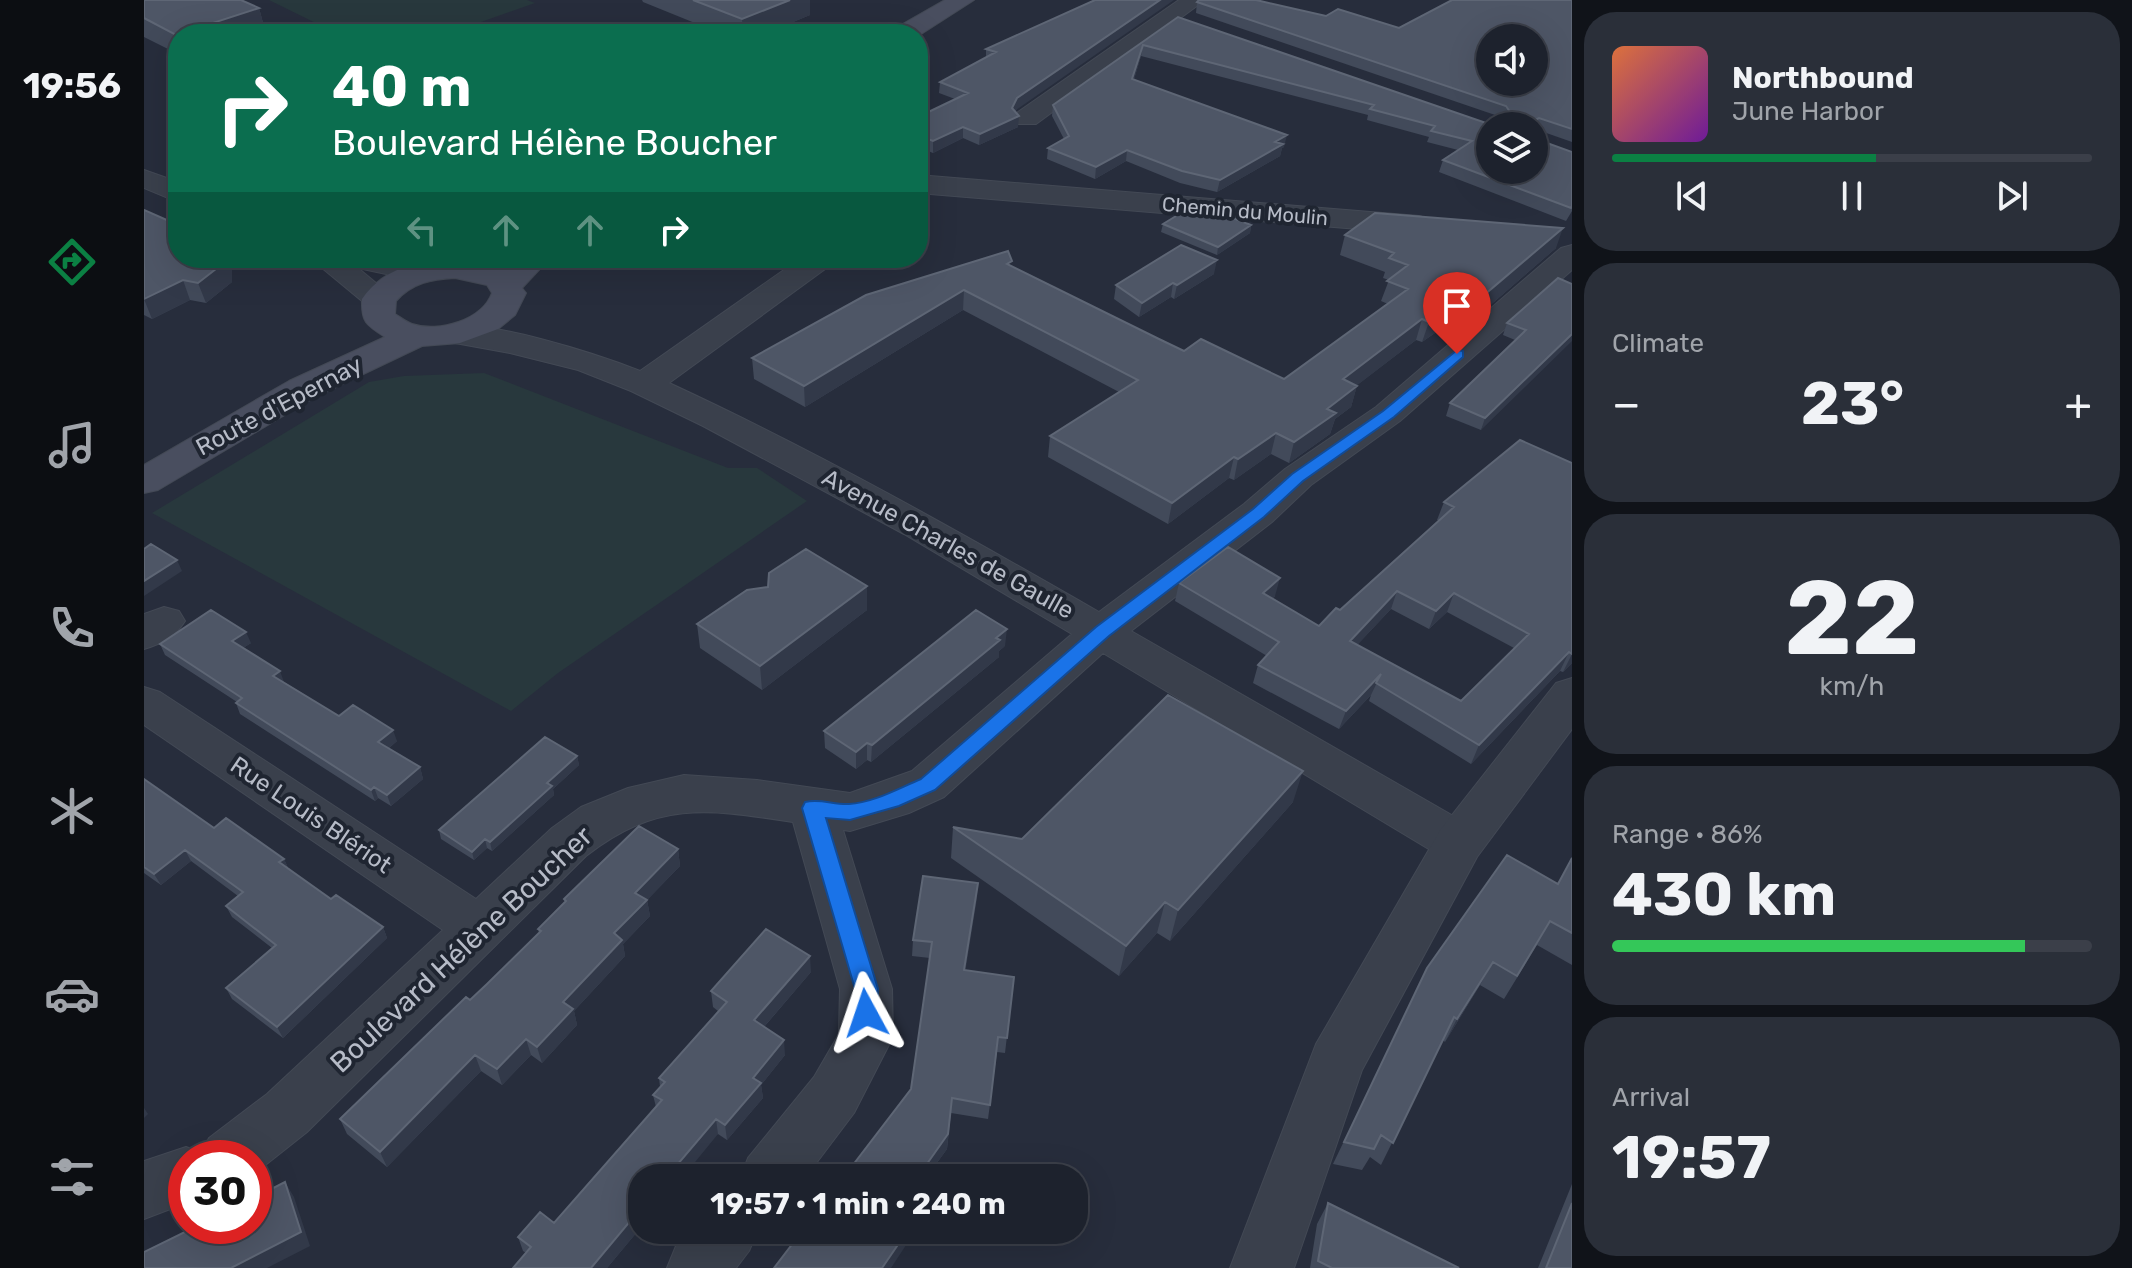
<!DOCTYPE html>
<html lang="en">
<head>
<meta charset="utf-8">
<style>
	:root { --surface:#1d222d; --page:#2a2f39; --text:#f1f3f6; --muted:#a0a4aa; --line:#3b3f49; --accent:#0b8043 }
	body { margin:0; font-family:Rubik,sans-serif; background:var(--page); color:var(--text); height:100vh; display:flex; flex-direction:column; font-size:30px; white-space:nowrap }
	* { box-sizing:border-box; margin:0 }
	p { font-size:26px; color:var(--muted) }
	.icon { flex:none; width:44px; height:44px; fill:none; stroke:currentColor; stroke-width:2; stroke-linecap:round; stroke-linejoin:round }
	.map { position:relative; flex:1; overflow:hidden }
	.side { display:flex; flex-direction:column; gap:12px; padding:12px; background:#101319; width:560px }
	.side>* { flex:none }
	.guide { position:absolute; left:24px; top:24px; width:760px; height:244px; border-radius:32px; box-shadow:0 8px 32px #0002,0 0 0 2px var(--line); background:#0b6e4f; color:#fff; overflow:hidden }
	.controls { position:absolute; left:1332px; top:24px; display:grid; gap:16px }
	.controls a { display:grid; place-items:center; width:72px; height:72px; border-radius:50%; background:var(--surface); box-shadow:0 8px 32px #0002,0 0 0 2px var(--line); font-size:40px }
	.speed { position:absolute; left:24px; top:1140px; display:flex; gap:16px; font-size:40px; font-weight:700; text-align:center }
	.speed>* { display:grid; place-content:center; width:104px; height:104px; border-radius:50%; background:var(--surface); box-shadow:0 8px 32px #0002,0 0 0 2px var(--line); line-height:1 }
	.speed .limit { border:12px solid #d22; background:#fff; color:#111 }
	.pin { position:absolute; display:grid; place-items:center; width:68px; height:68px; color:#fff; margin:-82px -34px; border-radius:50% 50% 50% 0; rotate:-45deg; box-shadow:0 0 8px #0007 }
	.pin .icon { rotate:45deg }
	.me { position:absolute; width:88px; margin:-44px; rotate:355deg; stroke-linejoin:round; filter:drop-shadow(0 0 6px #0008) }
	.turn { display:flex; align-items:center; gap:28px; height:168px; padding:0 32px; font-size:36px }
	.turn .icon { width:104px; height:104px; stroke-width:2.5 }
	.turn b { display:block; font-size:56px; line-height:68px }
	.lanes { display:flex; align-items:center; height:76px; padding:0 32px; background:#0003; justify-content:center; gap:40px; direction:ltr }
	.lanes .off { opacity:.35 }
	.big { font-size:60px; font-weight:700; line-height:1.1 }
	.side .card { flex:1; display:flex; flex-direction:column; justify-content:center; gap:12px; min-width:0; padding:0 28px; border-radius:32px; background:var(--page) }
	.side .dial { align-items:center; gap:0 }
	.dial b { font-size:104px; line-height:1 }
	.song { display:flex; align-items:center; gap:24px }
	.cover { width:96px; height:96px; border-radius:12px; background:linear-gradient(135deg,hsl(20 70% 55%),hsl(280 70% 35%)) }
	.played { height:8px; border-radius:4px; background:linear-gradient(90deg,var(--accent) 55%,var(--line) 55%) }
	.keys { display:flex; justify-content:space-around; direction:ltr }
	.heat { display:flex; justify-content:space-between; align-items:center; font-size:44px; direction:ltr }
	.charge { height:12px; border-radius:6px; background:linear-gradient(90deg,#34c759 86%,var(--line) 0) }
	.trip { position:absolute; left:484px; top:1164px; width:460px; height:80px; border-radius:32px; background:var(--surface); box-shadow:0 8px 32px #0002,0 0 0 2px var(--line); font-weight:700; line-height:80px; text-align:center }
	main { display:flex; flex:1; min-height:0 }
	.dock { display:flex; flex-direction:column; width:144px; justify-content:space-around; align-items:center; background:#0c0e12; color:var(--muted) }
	.dock .icon { width:56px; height:56px }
	.dock .current { color:var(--accent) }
	.dock b { font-size:36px; color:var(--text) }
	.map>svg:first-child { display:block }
</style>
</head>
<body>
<main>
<nav class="dock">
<b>19:56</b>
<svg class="icon current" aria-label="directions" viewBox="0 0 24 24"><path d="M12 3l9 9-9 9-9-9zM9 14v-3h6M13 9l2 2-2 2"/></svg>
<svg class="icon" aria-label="music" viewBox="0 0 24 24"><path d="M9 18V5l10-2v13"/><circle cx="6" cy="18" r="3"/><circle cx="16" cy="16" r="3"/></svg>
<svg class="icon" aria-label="phone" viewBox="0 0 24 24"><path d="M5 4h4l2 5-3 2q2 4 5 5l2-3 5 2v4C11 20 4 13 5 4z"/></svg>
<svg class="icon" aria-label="climate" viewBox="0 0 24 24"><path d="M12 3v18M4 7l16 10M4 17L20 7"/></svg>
<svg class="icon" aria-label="car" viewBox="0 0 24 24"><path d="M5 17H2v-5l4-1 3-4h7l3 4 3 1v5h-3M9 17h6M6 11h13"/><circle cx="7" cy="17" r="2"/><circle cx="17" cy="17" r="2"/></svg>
<svg class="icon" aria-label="filters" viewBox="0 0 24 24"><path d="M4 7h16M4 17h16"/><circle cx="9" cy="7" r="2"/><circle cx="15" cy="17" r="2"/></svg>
</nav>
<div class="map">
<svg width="1428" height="1268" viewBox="0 0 1428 1268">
	<rect width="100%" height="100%" fill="#272d3c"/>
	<path fill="#28383d" d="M125 0H383L391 3 303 34H194Z
		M340 373 584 468H613L663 501 414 673 367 711 8 513 225 382 260 376Z"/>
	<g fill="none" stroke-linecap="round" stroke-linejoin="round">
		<defs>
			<path id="minor" d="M1035 0H1061L892 124H874L870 118 874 112Z
				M0 170 34 182V202L0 188Z
				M774 175 1275 216 1285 219 1290 225 1285 231 1275 234 774 193Z
				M1428 245V270L1256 421 1167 485 1128 522 987 631 1332 829 1339 843 1332 857 1315 862 1298 857 959 653 800 797 765 813 706 831 699 830 748 989 749 1037 710 1113 661 1178H596L604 1158 670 1077 695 1034 696 989 649 822C564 809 514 800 442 856L163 1132 110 1174V1158H42V1203L0 1219V1161L42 1147 58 1153 65 1138 123 1094 299 930 0 725V687L16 692 332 899 408 828 437 807 484 788 540 775 613 780 706 793 768 771 928 634 760 534 559 426 487 391 434 370 366 353 300 341 296 334 300 327C339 317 456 355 496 371L657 258H692L688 264 525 383C672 451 814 531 955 612L1100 504 1141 469 1232 407 1417 248Z
				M166 258H253L286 265 291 272 286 279 275 281 214 268 251 299 246 306 235 309 224 306Z
				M20 607 35 611 41 621C31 637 17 644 0 649V614Z
				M546 1230H614L605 1251 592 1268H523L532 1246Z"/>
			<path id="tertiary" d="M1428 678V729L1333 857 1218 1070 1150 1268H1086L1172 1044 1297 829 1412 683Z"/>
			<path id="secondary" d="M801 0H830L774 36 747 34 750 29Z
				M324 258 360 269 372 258H406L378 288 382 293 371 315 354 329 316 343 278 346 171 397 14 490 0 493V465L145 381 241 337C222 325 217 322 218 299 242 264 284 258 324 258ZM311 278 343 285 348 293C338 320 295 333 268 324 262 322 256 317 251 314L252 301C268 283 288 279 311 278Z"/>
		</defs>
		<use href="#minor" stroke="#434955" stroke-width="2"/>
		<use href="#tertiary" stroke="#434955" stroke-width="2"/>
		<use href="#secondary" stroke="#434955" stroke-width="2"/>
		<use href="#minor" fill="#3a404c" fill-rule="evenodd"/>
		<use href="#tertiary" fill="#3a404c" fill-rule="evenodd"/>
		<use href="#secondary" fill="#494e5f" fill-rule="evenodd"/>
	</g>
	<path fill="#424a5a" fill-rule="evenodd" d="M0 0 115 8 121 30 110 34H34V54L0 37Z
		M498 0H666V15L620 34H578L499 2Z
		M951 0 872 110 871 112 874 127 835 145 819 138 789 153 774 147V117L811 99 795 93 796 82 842 58V49Z
		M1428 0V142L1391 129 1392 139 1428 152V211L1422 221 1295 172 1299 160 1314 150 1283 142 1285 137 1223 120 1224 115 997 56 990 79 1140 147 1138 148 1136 156 1073 192 1036 183 982 161 951 179 903 159 904 148 920 139 908 116 909 105 1034 17 1342 123 1351 124 1353 118 1357 117 1052 13 1053 2H1121L1182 16 1255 28Z
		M0 210 34 258H85L88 267V282L62 303 46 300 8 319 0 315Z
		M1019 224 1107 225 1106 233 1073 255 1017 232Z
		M1201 235 1412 248 1327 322 1314 317 1278 342 1272 340 1213 385 1207 407 1191 419 1186 434 1145 463 1127 454 1090 480 1085 478 1024 524 904 457 906 436 975 392 819 310 661 407 610 379 608 358 868 267 1040 351 1140 379 1244 304 1237 301 1245 280 1239 278 1241 272 1196 255Z
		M1070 274 1030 299 1027 297 995 317 970 299 972 285Z
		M1414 278 1337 430 1302 416 1306 403 1371 340 1359 335 1363 323Z
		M1428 463V663L1419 672 1416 671 1327 764 1225 701 1227 695 1195 729 1109 683 1114 665 1123 656 1031 601 1035 583 1131 596 1128 599 1175 626 1196 610 1295 521 1293 520 1300 502ZM1247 609 1285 629 1303 612 1370 648 1317 701 1213 645Z
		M723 586V610L618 690 556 648 553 624 624 587Z
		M107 643 99 648 140 682 195 716 253 741 244 749 276 767 279 779 247 806 234 798 231 801 96 714 92 703 93 702 21 655 16 644Z
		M861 646 855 651V657L727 762 723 760 712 769 681 748 680 731Z
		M433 756 435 765 409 789 410 795 348 851 343 848 330 860 297 839 295 830Z
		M0 779 70 828 140 859 145 870 187 899 239 927 243 938 139 1038 88 999 82 988 128 948 88 917 82 906 94 896 47 861 17 885 0 873Z
		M1149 802 1026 941 1013 933 975 976 807 858 809 827 878 839Z
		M534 849 536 866 503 900 506 916 479 944 481 956 430 1011 433 1025 398 1063 387 1055 358 1085 337 1071 243 1167 203 1134 196 1119 326 1000 395 933 394 929 421 902 420 899Z
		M1428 857V965L1393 945 1360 999 1336 985 1301 1042 1299 1040 1237 1165 1226 1157 1218 1170 1189 1164 1283 968 1414 884Z
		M834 883 821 970 870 977 861 1053 853 1052 844 1119 807 1113 803 1149 782 1178H699L767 1089 786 958 768 956 769 940Z
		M667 972 620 1027 641 1055 617 1085 619 1098 583 1140 574 1134 498 1178V1226L463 1268 382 1253 379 1251 374 1237 410 1223 512 1107 509 1095 516 1087 515 1078 574 1011 569 1007 567 991Z
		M1428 1184V1268H1394Z
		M1184 1203 1315 1268H1166L1173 1224Z"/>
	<path fill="#323949" d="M646 0H666V15L620 34H599L598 19Z
		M1016 0H1030L872 110 868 119 875 116 874 127 835 145 836 134 868 108 873 98Z
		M115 8 121 30 110 34H34Z
		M999 45 997 56 987 90 988 79Z
		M819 127V138L789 153V141Z
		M1143 135 1140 147 1138 148 1136 156 1073 192 1076 180Z
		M983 150 982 161 951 179 952 167Z
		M1107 225 1106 233 1073 255 1074 247Z
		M1419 228 1412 248 1327 322 1333 301Z
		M82 258H85L88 267V282L62 303 54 283Z
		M1073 260 1070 274 1030 299 1033 285Z
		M39 280 46 300 8 319 0 299Z
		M1029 283 1027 297 995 317 998 303Z
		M820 290 819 310 661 407 660 386Z
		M1321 297 1314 317 1278 342 1285 322Z
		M1278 319 1272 340 1194 400 1199 379Z
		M1428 334V341L1337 430 1341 418Z
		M1213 386 1207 407 1191 419 1186 434 1145 463 1150 442 1183 409Z
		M1132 433 1127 454 1090 480 1094 459Z
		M1090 457 1085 478 1024 524 1028 503Z
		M33 560 38 571 0 596V581Z
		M1136 578 1131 596 1114 611 1119 593Z
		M723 586V610L618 690 616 666Z
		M1253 591 1247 609 1200 659 1206 641Z
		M1310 593 1303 612 1285 629 1292 611Z
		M863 629 861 646 855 651V657L727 762 728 745Z
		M102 632 107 643 93 652 88 641Z
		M1425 652 1416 671 1327 764 1335 745Z
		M1428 654V663L1419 672Z
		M136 671 140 682 129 676Z
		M1237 674 1227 695 1195 729 1202 711Z
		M249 730 253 741 238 754 234 742Z
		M723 743V760L712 769V752Z
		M433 756 435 765 409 789 410 795 348 851 346 842 403 783Z
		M276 767 279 779 247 806 243 795Z
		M1159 771 1149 802 1026 941 1034 910Z
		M230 787 234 798 231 801 227 790Z
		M341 839 343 848 330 860 328 852Z
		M534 849 536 866 503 900 506 916 479 944 481 956 430 1011 433 1025 398 1063 393 1047 419 1002 470 933 491 893Z
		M41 850 47 861 17 885 10 874Z
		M140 859 145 870 135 862Z
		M834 883 833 899 819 986 820 970Z
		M1021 902 1013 933 975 976 982 946Z
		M239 927 243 938 139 1038 133 1027Z
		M666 956 667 972 612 1036 610 1020Z
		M1349 962 1336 985 1301 1042 1313 1019Z
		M382 1039 387 1055 358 1085 353 1069Z
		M640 1040 641 1055 617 1085 619 1098 583 1140 581 1125 609 1078Z
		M331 1055 337 1071 243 1167 236 1152Z
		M808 1098 803 1149 782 1178H773Z
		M0 1108 4 1114 0 1118Z
		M572 1119 574 1134 538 1178H522Z
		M141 1182 150 1197 166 1246 123 1268H87Z
		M498 1207V1226L463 1268H447Z
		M764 1230H769L768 1236 747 1268H738Z"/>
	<path fill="#4e5666" stroke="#5e6675" stroke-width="2" fill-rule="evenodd" d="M0 0H97L115 8 32 35 0 18Z
		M549 0H646L598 19Z
		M951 0H1016L873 98 868 108 875 116 836 134 819 127 789 141 774 135V117L824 93 796 82 852 52 842 49Z
		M1055 0H1112L1182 16 1194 9 1255 28 1308 0H1428V129L1395 118 1391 120 1392 139 1428 152V206L1427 208 1299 160 1328 141 1287 131 1291 126 1226 109 1230 105 999 45 988 79 1143 135 1131 142 1139 144 1076 180 1038 171 983 150 952 167 904 148 925 136 909 105 1034 17 1342 123 1352 124 1353 118 1368 115 1362 106 1053 2ZM1346 38H1390V82H1346ZM1346 126H1390V170H1346Z
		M0 210 34 225V258H82L81 262 54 283 39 280 0 299Z
		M1042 210 1076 213 1107 225 1074 247 1019 224Z
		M1231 213 1419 228 1333 301 1321 297 1285 322 1278 319 1199 379 1213 386 1183 409 1192 413 1150 442 1132 433 1094 459 1090 457 1028 503 906 436 994 380 820 290 660 386 608 358 722 295 864 251 868 261 863 264 1015 339 1040 351 1057 339 1140 379 1264 289 1243 281 1264 265 1245 258 1250 253 1201 235Z
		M1037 245 1073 260 1033 285 1029 283 998 303 972 285Z
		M1414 278 1428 284V334L1341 418 1306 403 1382 330 1363 323Z
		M1376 440 1428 463V654L1425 652 1335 745 1232 683 1237 674 1202 711 1114 665 1135 642 1035 583 1084 547 1136 578 1119 593 1175 626 1192 608 1196 610 1310 507 1300 502ZM1253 591 1292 611 1310 593 1385 634 1317 701 1206 641Z
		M7 544 33 560 0 581V549Z
		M662 549 723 586 616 666 553 624 603 590 624 587 625 573Z
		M67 610 102 632 88 641 136 671 129 676 195 716 209 705 249 730 234 742 276 767 243 795 230 787 227 790 92 703 98 698 16 644Z
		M832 610 863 629 852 638 856 640 728 745 723 743 712 752 680 731Z
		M1024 695 1159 771 1034 910 1021 902 982 946 809 827 878 839Z
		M401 737 433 756 403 783 408 786 346 842 341 839 328 852 295 830Z
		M0 779 70 828 82 818 140 859 135 862 187 899 192 895 239 927 133 1027 82 988 132 945 82 906 99 892 41 850 10 874 0 867Z
		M495 826 534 849 491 893 503 900 470 933 478 940 419 1002 429 1009 393 1047 382 1039 353 1069 331 1055 236 1152 196 1119 322 997 326 1000 343 984 397 931 394 929 422 901 420 899Z
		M1363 855 1414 884 1428 858V933L1406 921 1373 976 1349 962 1313 1019 1310 1017 1249 1143 1237 1135 1230 1149 1200 1142 1283 968Z
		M779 876 834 883 820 970 870 977 863 1038 854 1037 846 1105 808 1098 804 1134 773 1178H699L767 1089 788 942 769 940Z
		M622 929 666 956 610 1020 640 1040 609 1078 617 1083 581 1125 572 1119 522 1178H498V1207L447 1268H369L387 1247 374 1237 396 1212 410 1223 518 1100 509 1095 521 1082 515 1078 583 1002 567 991Z
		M141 1182 157 1232 87 1268H0V1252L53 1226H110V1198Z
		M1184 1203 1315 1268H1188L1174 1261Z
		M1428 1203V1268H1402Z
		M659 1230H764L738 1268H630Z"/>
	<path fill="#1a73e8" stroke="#114b97" stroke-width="2" d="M1313 350 1319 351V357L1250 417 1159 481 1120 517 965 636 791 790 755 806 706 820 682 818 734 989 733 1013 730 1020 722 1023 714 1020 710 1013 711 989 658 808 661 802C676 798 690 805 705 804 729 803 755 788 777 779L952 627 1109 509 1148 474 1239 411Z"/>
	<g text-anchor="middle" stroke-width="8" stroke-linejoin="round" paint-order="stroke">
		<g font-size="20" fill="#b6bbc7" stroke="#1f2531">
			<text transform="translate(1101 211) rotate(5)" y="7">Chemin du Moulin</text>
		</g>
		<g font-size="24" fill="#b6bbc7" stroke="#1f2531">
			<text transform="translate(135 406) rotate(-28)" y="8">Route d'Epernay</text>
			<text transform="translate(804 544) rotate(29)" y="8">Avenue Charles de Gaulle</text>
			<text transform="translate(167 815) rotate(34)" y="8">Rue Louis Blériot</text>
		</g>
		<g font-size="28" fill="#b6bbc7" stroke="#1f2531">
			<text transform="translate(317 949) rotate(-43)" y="10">Boulevard Hélène Boucher</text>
		</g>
	</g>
</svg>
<div class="controls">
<a><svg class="icon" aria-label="sound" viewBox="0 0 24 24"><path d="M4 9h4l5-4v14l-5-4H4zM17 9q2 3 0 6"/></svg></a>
<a><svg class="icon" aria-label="layers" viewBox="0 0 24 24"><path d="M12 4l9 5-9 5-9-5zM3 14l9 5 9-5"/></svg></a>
</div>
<div class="speed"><div class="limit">30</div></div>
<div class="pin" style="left:1313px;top:354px;background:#d93025"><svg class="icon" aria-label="arrive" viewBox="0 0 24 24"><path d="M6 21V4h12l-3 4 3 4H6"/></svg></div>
<svg class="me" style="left:722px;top:1013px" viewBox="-20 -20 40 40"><path d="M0-17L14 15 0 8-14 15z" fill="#1a73e8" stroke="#fff" stroke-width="4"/></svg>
<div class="trip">19:57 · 1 min · 240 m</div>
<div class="guide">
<div class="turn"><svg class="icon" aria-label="right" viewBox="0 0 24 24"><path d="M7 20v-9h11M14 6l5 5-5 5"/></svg><div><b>40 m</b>Boulevard Hélène Boucher</div></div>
<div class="lanes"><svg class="icon off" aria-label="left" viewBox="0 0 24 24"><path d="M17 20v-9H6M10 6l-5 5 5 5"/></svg><svg class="icon off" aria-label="ahead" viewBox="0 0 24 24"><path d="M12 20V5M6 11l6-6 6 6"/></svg><svg class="icon off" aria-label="ahead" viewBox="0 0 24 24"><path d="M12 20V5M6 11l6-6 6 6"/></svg><svg class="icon" aria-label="right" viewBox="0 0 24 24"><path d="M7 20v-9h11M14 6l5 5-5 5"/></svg></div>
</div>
</div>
<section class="side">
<div class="card">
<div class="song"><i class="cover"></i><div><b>Northbound</b><p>June Harbor</p></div></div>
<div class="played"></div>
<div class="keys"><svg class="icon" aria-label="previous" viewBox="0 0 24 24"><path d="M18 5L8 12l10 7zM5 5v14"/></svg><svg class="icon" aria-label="pause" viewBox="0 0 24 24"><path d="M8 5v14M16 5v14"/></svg><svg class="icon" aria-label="next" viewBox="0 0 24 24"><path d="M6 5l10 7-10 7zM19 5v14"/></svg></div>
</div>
<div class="card"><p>Climate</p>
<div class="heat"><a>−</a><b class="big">23°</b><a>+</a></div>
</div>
<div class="card dial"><b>22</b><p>km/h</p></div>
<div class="card"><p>Range · 86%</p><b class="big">430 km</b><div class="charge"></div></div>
<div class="card"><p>Arrival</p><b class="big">19:57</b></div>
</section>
</main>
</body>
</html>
